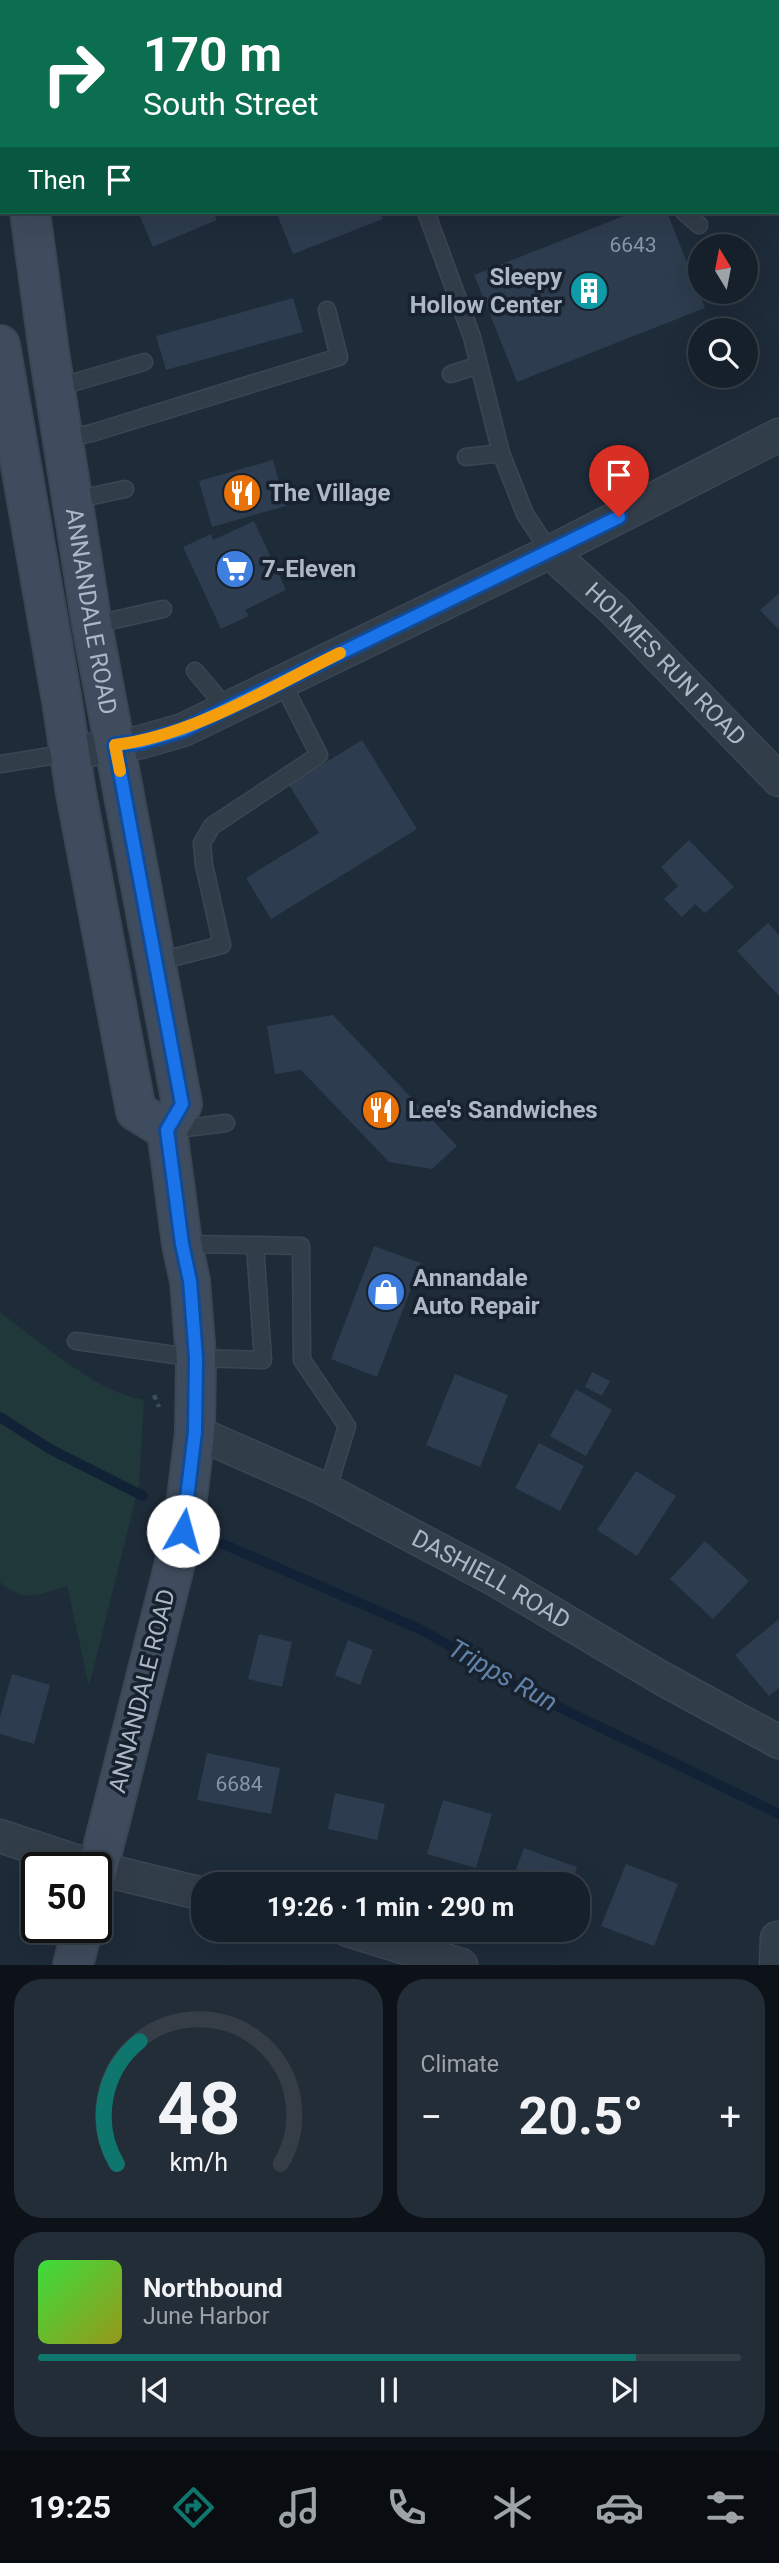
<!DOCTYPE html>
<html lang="en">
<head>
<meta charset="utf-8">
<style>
	:root { --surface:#16202b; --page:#232d37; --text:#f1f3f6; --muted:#9ea3a9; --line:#353e47; --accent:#0f766e }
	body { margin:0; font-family:Roboto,sans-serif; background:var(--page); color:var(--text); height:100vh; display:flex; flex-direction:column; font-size:26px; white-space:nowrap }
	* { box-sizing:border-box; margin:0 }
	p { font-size:23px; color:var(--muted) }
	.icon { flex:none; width:38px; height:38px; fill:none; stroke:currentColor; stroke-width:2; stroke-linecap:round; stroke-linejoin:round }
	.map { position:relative; height:1965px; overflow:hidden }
	.details { display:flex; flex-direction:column; gap:14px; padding:14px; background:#0c1218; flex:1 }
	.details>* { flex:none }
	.top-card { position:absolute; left:0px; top:0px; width:780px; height:214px; box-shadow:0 7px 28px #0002,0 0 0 2px var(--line); background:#0b6e4f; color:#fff; overflow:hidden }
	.needle { width:46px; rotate:350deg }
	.fabs { position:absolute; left:688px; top:234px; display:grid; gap:14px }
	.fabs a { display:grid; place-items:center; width:70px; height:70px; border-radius:50%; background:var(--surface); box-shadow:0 7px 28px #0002,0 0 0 2px var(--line); font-size:35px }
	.speed { position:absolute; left:21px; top:1852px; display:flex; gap:14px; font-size:35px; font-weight:700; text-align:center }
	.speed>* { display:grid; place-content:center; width:91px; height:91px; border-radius:50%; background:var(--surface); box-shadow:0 7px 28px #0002,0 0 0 2px var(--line); line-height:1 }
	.speed .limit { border:4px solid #111; border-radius:10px; background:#fff; color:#111 }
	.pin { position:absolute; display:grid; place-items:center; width:60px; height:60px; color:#fff; margin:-72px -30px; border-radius:50% 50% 50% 0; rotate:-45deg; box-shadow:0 0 7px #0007 }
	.pin .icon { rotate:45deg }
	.me { position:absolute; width:77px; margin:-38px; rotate:7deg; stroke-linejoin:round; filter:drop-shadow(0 0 5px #0008) }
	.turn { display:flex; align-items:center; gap:24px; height:147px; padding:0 28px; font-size:32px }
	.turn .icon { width:91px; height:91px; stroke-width:2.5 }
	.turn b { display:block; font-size:49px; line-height:60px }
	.then { display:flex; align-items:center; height:66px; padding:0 28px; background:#0003; gap:14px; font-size:26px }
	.big { font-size:52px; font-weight:700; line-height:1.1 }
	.details .card { flex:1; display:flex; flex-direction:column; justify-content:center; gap:10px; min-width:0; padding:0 24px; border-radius:28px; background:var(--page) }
	.details .dial { align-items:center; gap:0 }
	.dial svg { height:182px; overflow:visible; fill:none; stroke:var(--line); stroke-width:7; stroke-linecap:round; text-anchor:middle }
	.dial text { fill:var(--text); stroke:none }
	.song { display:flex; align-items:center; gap:21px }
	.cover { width:84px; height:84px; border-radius:10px; background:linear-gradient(135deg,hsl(120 70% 55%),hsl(60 70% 35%)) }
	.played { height:7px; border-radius:4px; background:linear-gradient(90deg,var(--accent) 85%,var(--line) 85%) }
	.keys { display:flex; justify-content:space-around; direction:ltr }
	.heat { display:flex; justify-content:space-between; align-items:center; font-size:38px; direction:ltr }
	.details .tiles { flex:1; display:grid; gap:14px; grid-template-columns:1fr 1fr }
	.card:last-child { grid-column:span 2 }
	.trip { position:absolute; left:191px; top:1872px; width:399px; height:70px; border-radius:28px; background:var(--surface); box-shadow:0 7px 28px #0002,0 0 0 2px var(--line); font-weight:700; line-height:70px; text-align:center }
	.menu { display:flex; height:112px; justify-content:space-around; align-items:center; background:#090d11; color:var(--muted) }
	.menu .icon { width:49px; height:49px }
	.menu .selected { color:var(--accent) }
	.menu b { font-size:32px; color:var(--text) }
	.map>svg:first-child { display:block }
</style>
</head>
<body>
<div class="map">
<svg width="779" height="1965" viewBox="0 0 779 1965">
	<rect width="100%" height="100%" fill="#1e2b39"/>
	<path fill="#20383a" d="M0 1312C38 1340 97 1393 144 1400L139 1485 89 1686 67 1586C39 1594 25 1605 0 1582Z"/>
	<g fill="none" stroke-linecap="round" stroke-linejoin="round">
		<path stroke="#112237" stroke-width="10" d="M0 1417 50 1449 143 1496
			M223 1544 424 1631 532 1694 779 1814"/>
	</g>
	<path fill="#2d3c4e" d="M138 212H213L217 220 153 247Z
		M276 212H380L383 219 293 254Z
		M634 212H667L705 308 517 382 474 275Z
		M293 298 303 332 166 370 156 336Z
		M273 460 286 506 212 527 199 481Z
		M254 521 286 590 245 610 249 616 221 629 183 547 211 534 213 540Z
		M779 593V630L760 610Z
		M362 740 417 829 271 919 246 878 319 833 289 785Z
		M689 840 734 887 705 913 695 904 682 917 664 899 678 886 661 867Z
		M768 923 779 935V996L737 951Z
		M333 1015 457 1146 432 1169 389 1162 301 1070 275 1074 267 1026Z
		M374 1246 421 1263 377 1377 331 1359Z
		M592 1372 610 1381 602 1396 585 1387Z
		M455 1374 508 1395 480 1467 426 1445Z
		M576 1389 612 1410 586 1456 550 1436Z
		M539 1443 584 1466 560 1511 515 1488Z
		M636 1471 676 1496 637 1556 597 1530Z
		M705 1541 749 1581 713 1619 670 1579Z
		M779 1619V1688L769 1696 735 1655Z
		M259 1634 292 1642 282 1687 248 1679Z
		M348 1640 373 1650 360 1685 335 1675Z
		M12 1674 50 1685 34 1744 0 1734V1717Z
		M207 1753 280 1768 271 1814 197 1800Z
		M335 1793 385 1804 377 1840 328 1829Z
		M443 1800 492 1814 476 1868 427 1854Z
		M524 1848 577 1867 571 1885H517L511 1883Z
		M626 1864 678 1884 654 1946 601 1926Z"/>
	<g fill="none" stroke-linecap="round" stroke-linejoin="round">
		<defs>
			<path id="service" d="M426 212 472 337 501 453 525 514 550 552
				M684 212 699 225
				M451 374 479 365
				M55 388 144 362
				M64 439 92 433 339 357 327 310
				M466 457 501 453
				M74 500 125 489
				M92 625 163 609
				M195 671 227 709
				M0 764 69 753
				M156 962 222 945 204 865 202 843 212 826 319 755 282 682
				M170 1130 226 1123
				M182 1244 255 1245
				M76 1341 196 1358 263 1360 255 1245 301 1246 302 1360 347 1426 327 1491"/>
			<g id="minor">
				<path d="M301 2 306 0"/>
				<path d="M0 130 2 129"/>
				<path id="s1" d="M550 552 614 610 779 780"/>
				<path d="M69 753 141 742 183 730 550 552 779 435"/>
				<path id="s2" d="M195 1432 320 1487 496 1580 663 1679 779 1742"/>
				<path d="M0 1836 94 1867"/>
				<path d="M96 1868 203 1894"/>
				<path d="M348 1930 461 1965"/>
				<path d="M776 1965 777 1938"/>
			</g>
			<g id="secondary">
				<path d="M2 0V2"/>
				<path id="s3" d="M30 212 49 352 92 625 182 1104 167 1130 182 1244 190 1281 196 1358 195 1432 183 1531 96 1876"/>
				<path d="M0 345 62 701 76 793 136 1111 167 1130"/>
				<path d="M73 1965 83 1927"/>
			</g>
			<path id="trunk" d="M103 2 107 0
				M0 41H2"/>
		</defs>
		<use href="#service" stroke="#3b4653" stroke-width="19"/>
		<use href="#minor" stroke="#3b4653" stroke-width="35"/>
		<use href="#secondary" stroke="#3b4653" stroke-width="42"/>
		<use href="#trunk" stroke="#3c4754" stroke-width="42"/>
		<path stroke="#395253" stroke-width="4.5" stroke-dasharray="5 5" stroke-linecap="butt" d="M154 1395 159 1407"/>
		<use href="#service" stroke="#323d4a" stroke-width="16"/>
		<use href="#minor" stroke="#323d4a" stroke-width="32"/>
		<use href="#secondary" stroke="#3f4c5d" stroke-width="38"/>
		<use href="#trunk" stroke="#605f5c" stroke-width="38"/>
	</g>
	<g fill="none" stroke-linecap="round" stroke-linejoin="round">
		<defs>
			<path id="route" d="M183 1531 195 1432 196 1358 190 1281 182 1244 167 1130 182 1104 115 745 141 742 183 730 619 517"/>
		</defs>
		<use href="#route" stroke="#114b97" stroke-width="18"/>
		<use href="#route" stroke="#1a73e8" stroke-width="12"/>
		<path stroke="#f59e0b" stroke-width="12" d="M120 771 115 745C192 736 271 687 340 653"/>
	</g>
	<defs>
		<symbol id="building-disc" viewBox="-11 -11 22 22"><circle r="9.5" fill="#0f9aa8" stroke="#17222e"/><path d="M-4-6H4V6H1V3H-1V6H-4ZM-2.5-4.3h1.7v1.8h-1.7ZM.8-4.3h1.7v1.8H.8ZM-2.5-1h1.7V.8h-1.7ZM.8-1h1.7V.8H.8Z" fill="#fff"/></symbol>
		<symbol id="restaurant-disc" viewBox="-11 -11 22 22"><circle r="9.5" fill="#e8710a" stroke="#17222e"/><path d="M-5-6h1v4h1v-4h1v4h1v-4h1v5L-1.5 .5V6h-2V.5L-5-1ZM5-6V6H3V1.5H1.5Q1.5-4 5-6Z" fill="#fff"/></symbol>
		<symbol id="supermarket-disc" viewBox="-11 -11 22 22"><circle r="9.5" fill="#3f7fe0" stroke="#17222e"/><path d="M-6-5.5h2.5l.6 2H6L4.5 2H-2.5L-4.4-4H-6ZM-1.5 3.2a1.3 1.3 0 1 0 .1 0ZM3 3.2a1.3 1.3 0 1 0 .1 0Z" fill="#fff"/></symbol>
		<symbol id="shop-disc" viewBox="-11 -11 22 22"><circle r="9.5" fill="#3f7fe0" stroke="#17222e"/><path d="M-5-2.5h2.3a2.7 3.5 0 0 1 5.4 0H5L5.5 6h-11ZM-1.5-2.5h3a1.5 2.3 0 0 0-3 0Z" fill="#fff"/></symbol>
	</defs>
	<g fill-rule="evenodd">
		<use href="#building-disc" x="567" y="269" width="44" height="44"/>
		<use href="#restaurant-disc" x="220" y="471" width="44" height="44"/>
		<use href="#supermarket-disc" x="213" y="547" width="44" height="44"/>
		<use href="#restaurant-disc" x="359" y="1088" width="44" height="44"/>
		<use href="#shop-disc" x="364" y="1270" width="44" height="44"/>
	</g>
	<g text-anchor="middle" stroke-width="7" stroke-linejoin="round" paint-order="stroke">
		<g font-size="21" fill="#8b97a8">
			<text x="633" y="252">6643</text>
			<text x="239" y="1791">6684</text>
		</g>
		<g font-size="24" font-weight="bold" fill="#acb7c7" stroke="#17222e" text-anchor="start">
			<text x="562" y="285" text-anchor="end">Sleepy<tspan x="562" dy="28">Hollow Center</tspan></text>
			<text x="269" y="501">The Village</text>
			<text x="262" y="577">7-Eleven</text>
			<text x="408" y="1118">Lee's Sandwiches</text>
			<text x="413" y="1286">Annandale<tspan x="413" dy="28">Auto Repair</tspan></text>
		</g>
		<g font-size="24" fill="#acb7c7" stroke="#17222e">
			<text dy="8" stroke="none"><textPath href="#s3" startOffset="404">ANNANDALE ROAD</textPath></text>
			<text dy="8" stroke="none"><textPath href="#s1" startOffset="161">HOLMES RUN ROAD</textPath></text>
			<text dy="8" stroke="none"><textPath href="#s2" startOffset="331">DASHIELL ROAD</textPath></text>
			<text transform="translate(142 1691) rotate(-76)" y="8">ANNANDALE ROAD</text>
		</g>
		<g font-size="26" font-style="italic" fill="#6183a9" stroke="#17222e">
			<text transform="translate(503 1675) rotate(29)" y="9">Tripps Run</text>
		</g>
	</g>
</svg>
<div class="fabs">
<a><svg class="needle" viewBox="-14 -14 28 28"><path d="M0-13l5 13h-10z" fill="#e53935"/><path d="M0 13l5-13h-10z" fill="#9ea3a9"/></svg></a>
<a><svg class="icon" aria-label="search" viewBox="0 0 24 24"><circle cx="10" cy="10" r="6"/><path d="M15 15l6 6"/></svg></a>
</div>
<div class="speed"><div class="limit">50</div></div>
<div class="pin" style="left:619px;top:517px;background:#d93025"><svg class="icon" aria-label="arrive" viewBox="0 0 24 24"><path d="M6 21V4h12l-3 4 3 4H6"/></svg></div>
<svg class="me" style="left:183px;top:1531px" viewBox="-20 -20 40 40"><circle r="19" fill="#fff"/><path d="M0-13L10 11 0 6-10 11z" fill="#1a73e8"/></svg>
<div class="trip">19:26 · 1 min · 290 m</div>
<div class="top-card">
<div class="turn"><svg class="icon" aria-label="right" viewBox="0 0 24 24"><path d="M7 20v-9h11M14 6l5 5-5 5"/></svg><div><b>170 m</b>South Street</div></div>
<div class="then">Then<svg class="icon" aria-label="arrive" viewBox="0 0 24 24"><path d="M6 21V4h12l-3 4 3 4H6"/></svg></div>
</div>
</div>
<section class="details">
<div class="tiles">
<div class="card dial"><svg viewBox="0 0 100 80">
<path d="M14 69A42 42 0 1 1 86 69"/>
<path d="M14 69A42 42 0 0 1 24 15" stroke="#0f766e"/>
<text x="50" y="56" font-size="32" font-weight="700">48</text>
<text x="50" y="72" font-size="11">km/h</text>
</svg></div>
<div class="card"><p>Climate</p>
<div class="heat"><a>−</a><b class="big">20.5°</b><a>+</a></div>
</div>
<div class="card">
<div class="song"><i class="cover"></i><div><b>Northbound</b><p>June Harbor</p></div></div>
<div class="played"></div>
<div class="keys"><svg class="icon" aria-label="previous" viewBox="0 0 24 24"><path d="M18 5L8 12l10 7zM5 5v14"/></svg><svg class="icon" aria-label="pause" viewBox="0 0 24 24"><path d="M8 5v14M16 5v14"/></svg><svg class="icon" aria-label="next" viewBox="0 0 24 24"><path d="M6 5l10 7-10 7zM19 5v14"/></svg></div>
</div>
</div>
</section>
<nav class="menu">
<b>19:25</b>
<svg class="icon selected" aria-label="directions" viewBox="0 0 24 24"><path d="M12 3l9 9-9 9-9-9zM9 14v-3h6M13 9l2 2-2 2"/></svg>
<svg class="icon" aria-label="music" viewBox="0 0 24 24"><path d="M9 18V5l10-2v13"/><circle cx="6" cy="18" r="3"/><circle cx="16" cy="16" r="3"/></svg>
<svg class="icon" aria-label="phone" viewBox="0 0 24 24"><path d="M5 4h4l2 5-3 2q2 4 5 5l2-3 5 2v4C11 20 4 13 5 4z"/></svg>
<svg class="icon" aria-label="climate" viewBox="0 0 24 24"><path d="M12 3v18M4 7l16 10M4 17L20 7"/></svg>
<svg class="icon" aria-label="car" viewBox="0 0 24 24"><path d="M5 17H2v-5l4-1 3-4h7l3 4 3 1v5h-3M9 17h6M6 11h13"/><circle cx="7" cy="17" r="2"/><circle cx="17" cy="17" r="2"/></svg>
<svg class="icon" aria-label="filters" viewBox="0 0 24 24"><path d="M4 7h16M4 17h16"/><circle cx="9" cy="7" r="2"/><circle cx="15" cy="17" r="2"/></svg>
</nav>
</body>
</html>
